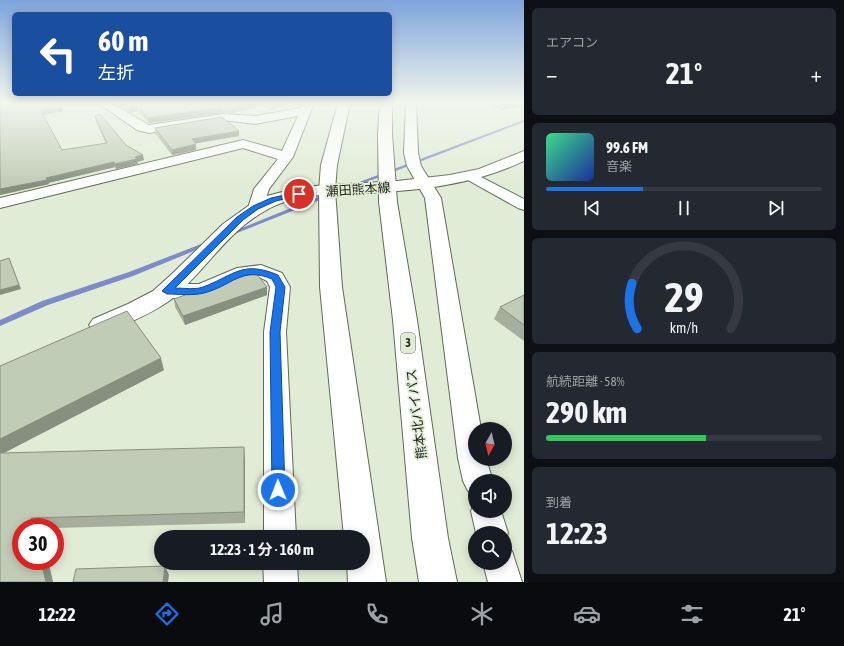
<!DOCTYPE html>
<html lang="ja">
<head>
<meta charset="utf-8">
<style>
	:root { --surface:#171b24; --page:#242831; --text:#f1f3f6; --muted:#9ea1a6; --line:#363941; --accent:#1a73e8 }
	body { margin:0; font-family:"Asap Condensed","Noto Sans JP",sans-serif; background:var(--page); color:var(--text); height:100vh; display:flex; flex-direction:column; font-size:15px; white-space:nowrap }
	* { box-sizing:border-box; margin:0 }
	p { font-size:13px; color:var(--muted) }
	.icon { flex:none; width:22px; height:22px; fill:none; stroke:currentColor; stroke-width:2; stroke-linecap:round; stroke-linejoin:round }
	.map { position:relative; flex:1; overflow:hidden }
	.sheet { display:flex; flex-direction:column; gap:8px; padding:8px; background:#0d0f14; width:320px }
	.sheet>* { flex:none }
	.hud { position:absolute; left:12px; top:12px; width:380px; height:84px; border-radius:6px; box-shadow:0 2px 10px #0003; background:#1a4fa0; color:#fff; overflow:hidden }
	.needle { width:26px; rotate:188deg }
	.controls { position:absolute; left:468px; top:422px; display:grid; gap:8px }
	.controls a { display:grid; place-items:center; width:44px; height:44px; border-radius:50%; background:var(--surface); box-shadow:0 2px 10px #0003; font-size:20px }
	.speed { position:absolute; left:12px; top:518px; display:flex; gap:8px; font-size:20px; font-weight:700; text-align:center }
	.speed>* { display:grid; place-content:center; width:52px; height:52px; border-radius:50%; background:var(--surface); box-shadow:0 2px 10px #0003; line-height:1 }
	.speed .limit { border:6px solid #d22; background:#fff; color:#111 }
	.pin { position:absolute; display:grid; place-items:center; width:34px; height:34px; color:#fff; margin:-17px; border:2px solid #fff; border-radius:50%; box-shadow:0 1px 4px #0007 }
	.me { position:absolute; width:44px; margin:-22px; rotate:359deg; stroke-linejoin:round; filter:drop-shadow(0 0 3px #0008) }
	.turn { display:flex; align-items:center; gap:14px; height:84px; padding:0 20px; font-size:18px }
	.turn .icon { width:52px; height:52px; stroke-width:2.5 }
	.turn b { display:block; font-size:28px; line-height:34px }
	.big { font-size:30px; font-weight:700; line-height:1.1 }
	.sheet .card { flex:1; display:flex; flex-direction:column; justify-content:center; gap:6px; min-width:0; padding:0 14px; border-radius:6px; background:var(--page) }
	.sheet .dial { align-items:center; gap:0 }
	.dial svg { height:104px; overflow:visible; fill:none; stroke:var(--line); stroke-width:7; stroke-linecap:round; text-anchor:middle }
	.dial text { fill:var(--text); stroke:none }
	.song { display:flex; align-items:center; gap:12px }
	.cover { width:48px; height:48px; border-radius:6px; background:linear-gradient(135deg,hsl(150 70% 55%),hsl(230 70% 35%)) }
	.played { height:4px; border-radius:2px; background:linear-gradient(90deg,var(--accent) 35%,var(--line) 35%) }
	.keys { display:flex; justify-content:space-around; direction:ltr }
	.heat { display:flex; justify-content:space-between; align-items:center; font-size:22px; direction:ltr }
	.charge { height:6px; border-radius:3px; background:linear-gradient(90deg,#34c759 58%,var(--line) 0) }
	.trip { position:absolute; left:154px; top:530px; width:216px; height:40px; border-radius:20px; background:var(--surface); box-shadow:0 2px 10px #0003; font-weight:700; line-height:40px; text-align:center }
	.tab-bar { display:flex; height:64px; justify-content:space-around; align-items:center; background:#090b0e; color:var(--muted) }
	.tab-bar .icon { width:28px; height:28px }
	.tab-bar .active { color:var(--accent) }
	.tab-bar b { font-size:18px; color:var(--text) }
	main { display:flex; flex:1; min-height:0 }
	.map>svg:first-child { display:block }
</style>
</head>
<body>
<main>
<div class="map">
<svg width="524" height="582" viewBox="0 0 524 582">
	<rect width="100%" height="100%" fill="#e1ecd6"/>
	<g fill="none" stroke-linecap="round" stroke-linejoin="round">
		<path fill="#7f8bc8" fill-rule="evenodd" d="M524 120V122L351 188H347L346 187Z
			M328 193 331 195 330 196 232 235H228L227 234Z
			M209 241 212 243 211 244 133 276 48 305 0 326V320L42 301 129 272Z"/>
		<defs>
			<path id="street" d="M98 103H111L149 125 223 114 255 116 301 108 304 103H314L293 157 269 189 262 211 256 213 250 211 248 208 254 189 278 159 243 148 0 208V198L243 140 282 151 298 116 255 124 223 120 149 133 137 130Z
				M406 103H416L418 153 421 166 441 198 481 429H475V459H486L493 481H475V494L468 491 463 481 458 458 425 198 407 166 404 153Z
				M471 172 524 199V210L518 208 466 179 464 176 466 173Z
				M261 265 282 273 290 287 286 332 296 537H264V332L270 287 267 281 259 277 247 278 202 298H167L160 296 157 291 160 286 167 284H199L237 268Z
				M475 500V511H501L508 533 505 540V533H476L471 511Z
				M505 548 512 551 522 582H488L483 563H505Z
				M263 563H297L298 582H264Z"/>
			<path id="secondary" d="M524 151V161C479 182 433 189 384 192 344 195 298 190 263 212 225 234 203 274 169 301 155 311 139 318 124 325 112 330 105 335 93 331L89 325 93 319 128 304 153 291 173 273 223 224 251 204 267 196 286 191 314 186 397 181 450 175 479 169Z"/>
			<path id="highway" d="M338 103H350L337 165 335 190 342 287 386 582H348L347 563H363V537H344L320 287 319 190 321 165Z
				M380 103H392V134L397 202 417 320 448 538 457 582H419L412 538 393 320 379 202 378 134Z"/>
		</defs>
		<use href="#street" stroke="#616a57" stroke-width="2"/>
		<use href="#secondary" stroke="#616a57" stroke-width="2"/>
		<use href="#highway" stroke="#616a57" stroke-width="2"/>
		<use href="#street" fill="#fff" fill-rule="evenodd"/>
		<use href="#secondary" fill="#fff" fill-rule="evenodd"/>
		<use href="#highway" fill="#fff" fill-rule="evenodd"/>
	</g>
	<path fill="#a6af9d" d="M0 103 62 107 63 111 43 115 62 150 106 144 96 121 95 116 126 145 144 160 137 162 138 164 116 169 115 167 48 183 49 184 0 195Z
		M117 103H292L271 110 262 106 232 113H223L149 123 138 111 130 113 121 107Z
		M487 103H524V105L502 110Z
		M155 128 239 131V136L195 143 196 144V150L172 155 155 133Z
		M267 295 185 325 175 307 174 299Z
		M524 295V341L494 319 500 307Z
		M0 366 164 370 4 453 245 459V523L55 528V527H21V561H48L53 582H0Z"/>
	<path fill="#878f80" d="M253 103H262V106L232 113V108Z
		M276 103H292L271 110V104Z
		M512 103H524V105L502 110 504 105Z
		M137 106 138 111 130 113 129 107Z
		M62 107 63 111 42 115 41 111Z
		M222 107 223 113 149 123 148 118Z
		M239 131V136L192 144V139Z
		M196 144V150L172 155V150Z
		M143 155 144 160 137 162 138 164 116 169 115 164 135 157Z
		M114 162 115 167 48 183 46 178Z
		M47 180 49 184 0 195V189Z
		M9 258 21 289 0 295V290Z
		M267 287V295L185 325 183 316Z
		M161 358 164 370 0 455V439Z
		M244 447 245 459V523L244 512Z
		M31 518 38 527H33Z
		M41 561H48L53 582H46Z
		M165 566 169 575 168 582H163Z"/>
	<path fill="#c1ccb7" stroke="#878f80" d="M0 103H59L62 107 41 111 62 150 107 143 95 116 100 114 126 145 143 155 135 157 137 159 115 164 114 162 46 178 47 180 0 189Z
		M122 103H253L232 108 222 107 148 118 137 106 129 107Z
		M268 103H276L271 104Z
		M500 103H512L504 105Z
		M222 117 239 131 192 139 196 144 172 150 155 128Z
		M9 258 19 285 0 290V261Z
		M255 272 267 287 183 316 174 299 196 291H202Z
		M524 295V325L500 307Z
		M127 311 161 358 0 439V366Z
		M244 447V512L31 518 33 527H21V561H41L46 582H0V453Z
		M165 566 163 582H73L76 569Z"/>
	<linearGradient id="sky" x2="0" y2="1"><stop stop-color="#7ea4db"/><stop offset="0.56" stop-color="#f2f6ed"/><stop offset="1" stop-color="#f2f6ed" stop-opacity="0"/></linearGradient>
	<rect width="524" height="184" fill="url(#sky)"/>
	<path fill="#1a73e8" stroke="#114b97" d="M299 192 302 194 301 195 276 201 258 209 243 220 175 288C184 288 195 290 203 287 235 275 242 260 278 275L285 287 280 332 285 490 283 494 278 496 274 494 272 490 270 332 276 287 272 279C241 266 232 286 204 293 193 296 178 294 167 294L162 291 237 217 253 206 271 198Z"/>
	<g text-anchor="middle" stroke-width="3.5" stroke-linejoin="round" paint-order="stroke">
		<rect fill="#e1ecd6" stroke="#585f52" stroke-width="1" x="401" y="333" width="14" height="20" rx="3"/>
		<g font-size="12" font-weight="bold" fill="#1e221a">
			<text x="408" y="347">3</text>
		</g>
		<g font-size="13" fill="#1e221a" stroke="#e1ecd6">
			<text transform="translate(358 189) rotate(-4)" y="5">瀬田熊本線</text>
			<text transform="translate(416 414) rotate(-97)" y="5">熊本北バイパス</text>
		</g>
	</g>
</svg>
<div class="controls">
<a><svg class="needle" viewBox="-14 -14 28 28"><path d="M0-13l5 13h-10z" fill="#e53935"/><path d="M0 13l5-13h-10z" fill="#9ea1a6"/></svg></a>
<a><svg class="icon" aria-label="sound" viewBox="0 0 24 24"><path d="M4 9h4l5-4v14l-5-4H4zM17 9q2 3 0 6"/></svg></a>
<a><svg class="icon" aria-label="search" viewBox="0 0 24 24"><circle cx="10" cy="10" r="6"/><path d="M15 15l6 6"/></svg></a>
</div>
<div class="speed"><div class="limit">30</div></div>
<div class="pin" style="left:299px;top:194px;background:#d93025"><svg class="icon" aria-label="arrive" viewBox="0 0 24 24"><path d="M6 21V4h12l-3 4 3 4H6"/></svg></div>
<svg class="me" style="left:278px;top:490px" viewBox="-20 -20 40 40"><circle r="17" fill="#1a73e8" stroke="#fff" stroke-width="3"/><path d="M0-11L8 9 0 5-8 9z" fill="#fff"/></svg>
<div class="trip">12:23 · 1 分 · 160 m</div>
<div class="hud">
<div class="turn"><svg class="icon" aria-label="left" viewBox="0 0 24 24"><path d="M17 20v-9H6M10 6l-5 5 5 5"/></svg><div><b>60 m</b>左折</div></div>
</div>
</div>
<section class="sheet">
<div class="card"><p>エアコン</p>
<div class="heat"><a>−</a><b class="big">21°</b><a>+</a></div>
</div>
<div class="card">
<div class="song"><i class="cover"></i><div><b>99.6 FM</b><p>音楽</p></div></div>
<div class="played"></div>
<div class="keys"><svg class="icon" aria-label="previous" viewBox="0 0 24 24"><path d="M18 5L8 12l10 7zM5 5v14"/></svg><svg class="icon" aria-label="pause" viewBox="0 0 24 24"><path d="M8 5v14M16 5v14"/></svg><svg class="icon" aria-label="next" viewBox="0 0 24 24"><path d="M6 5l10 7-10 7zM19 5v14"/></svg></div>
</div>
<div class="card dial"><svg viewBox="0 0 100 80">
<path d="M14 69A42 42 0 1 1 86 69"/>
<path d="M14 69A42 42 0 0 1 10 34" stroke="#1a73e8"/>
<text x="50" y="56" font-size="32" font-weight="700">29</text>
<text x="50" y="72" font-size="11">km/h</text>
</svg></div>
<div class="card"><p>航続距離 · 58%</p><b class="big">290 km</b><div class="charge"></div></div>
<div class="card"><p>到着</p><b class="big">12:23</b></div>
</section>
</main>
<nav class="tab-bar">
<b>12:22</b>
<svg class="icon active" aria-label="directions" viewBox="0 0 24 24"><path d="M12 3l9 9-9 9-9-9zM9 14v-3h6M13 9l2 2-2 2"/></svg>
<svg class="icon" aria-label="music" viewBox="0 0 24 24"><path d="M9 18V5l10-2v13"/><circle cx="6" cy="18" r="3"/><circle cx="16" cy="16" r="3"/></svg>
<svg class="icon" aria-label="phone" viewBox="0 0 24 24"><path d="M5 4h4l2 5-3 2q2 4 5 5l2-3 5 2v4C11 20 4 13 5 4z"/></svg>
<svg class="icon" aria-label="climate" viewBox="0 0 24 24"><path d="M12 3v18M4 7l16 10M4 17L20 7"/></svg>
<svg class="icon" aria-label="car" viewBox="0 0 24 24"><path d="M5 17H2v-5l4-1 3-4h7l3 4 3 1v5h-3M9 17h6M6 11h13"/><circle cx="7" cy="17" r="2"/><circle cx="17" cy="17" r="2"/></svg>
<svg class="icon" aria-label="filters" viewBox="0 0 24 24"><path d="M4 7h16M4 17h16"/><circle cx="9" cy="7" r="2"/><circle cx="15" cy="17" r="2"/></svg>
<b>21°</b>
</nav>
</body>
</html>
